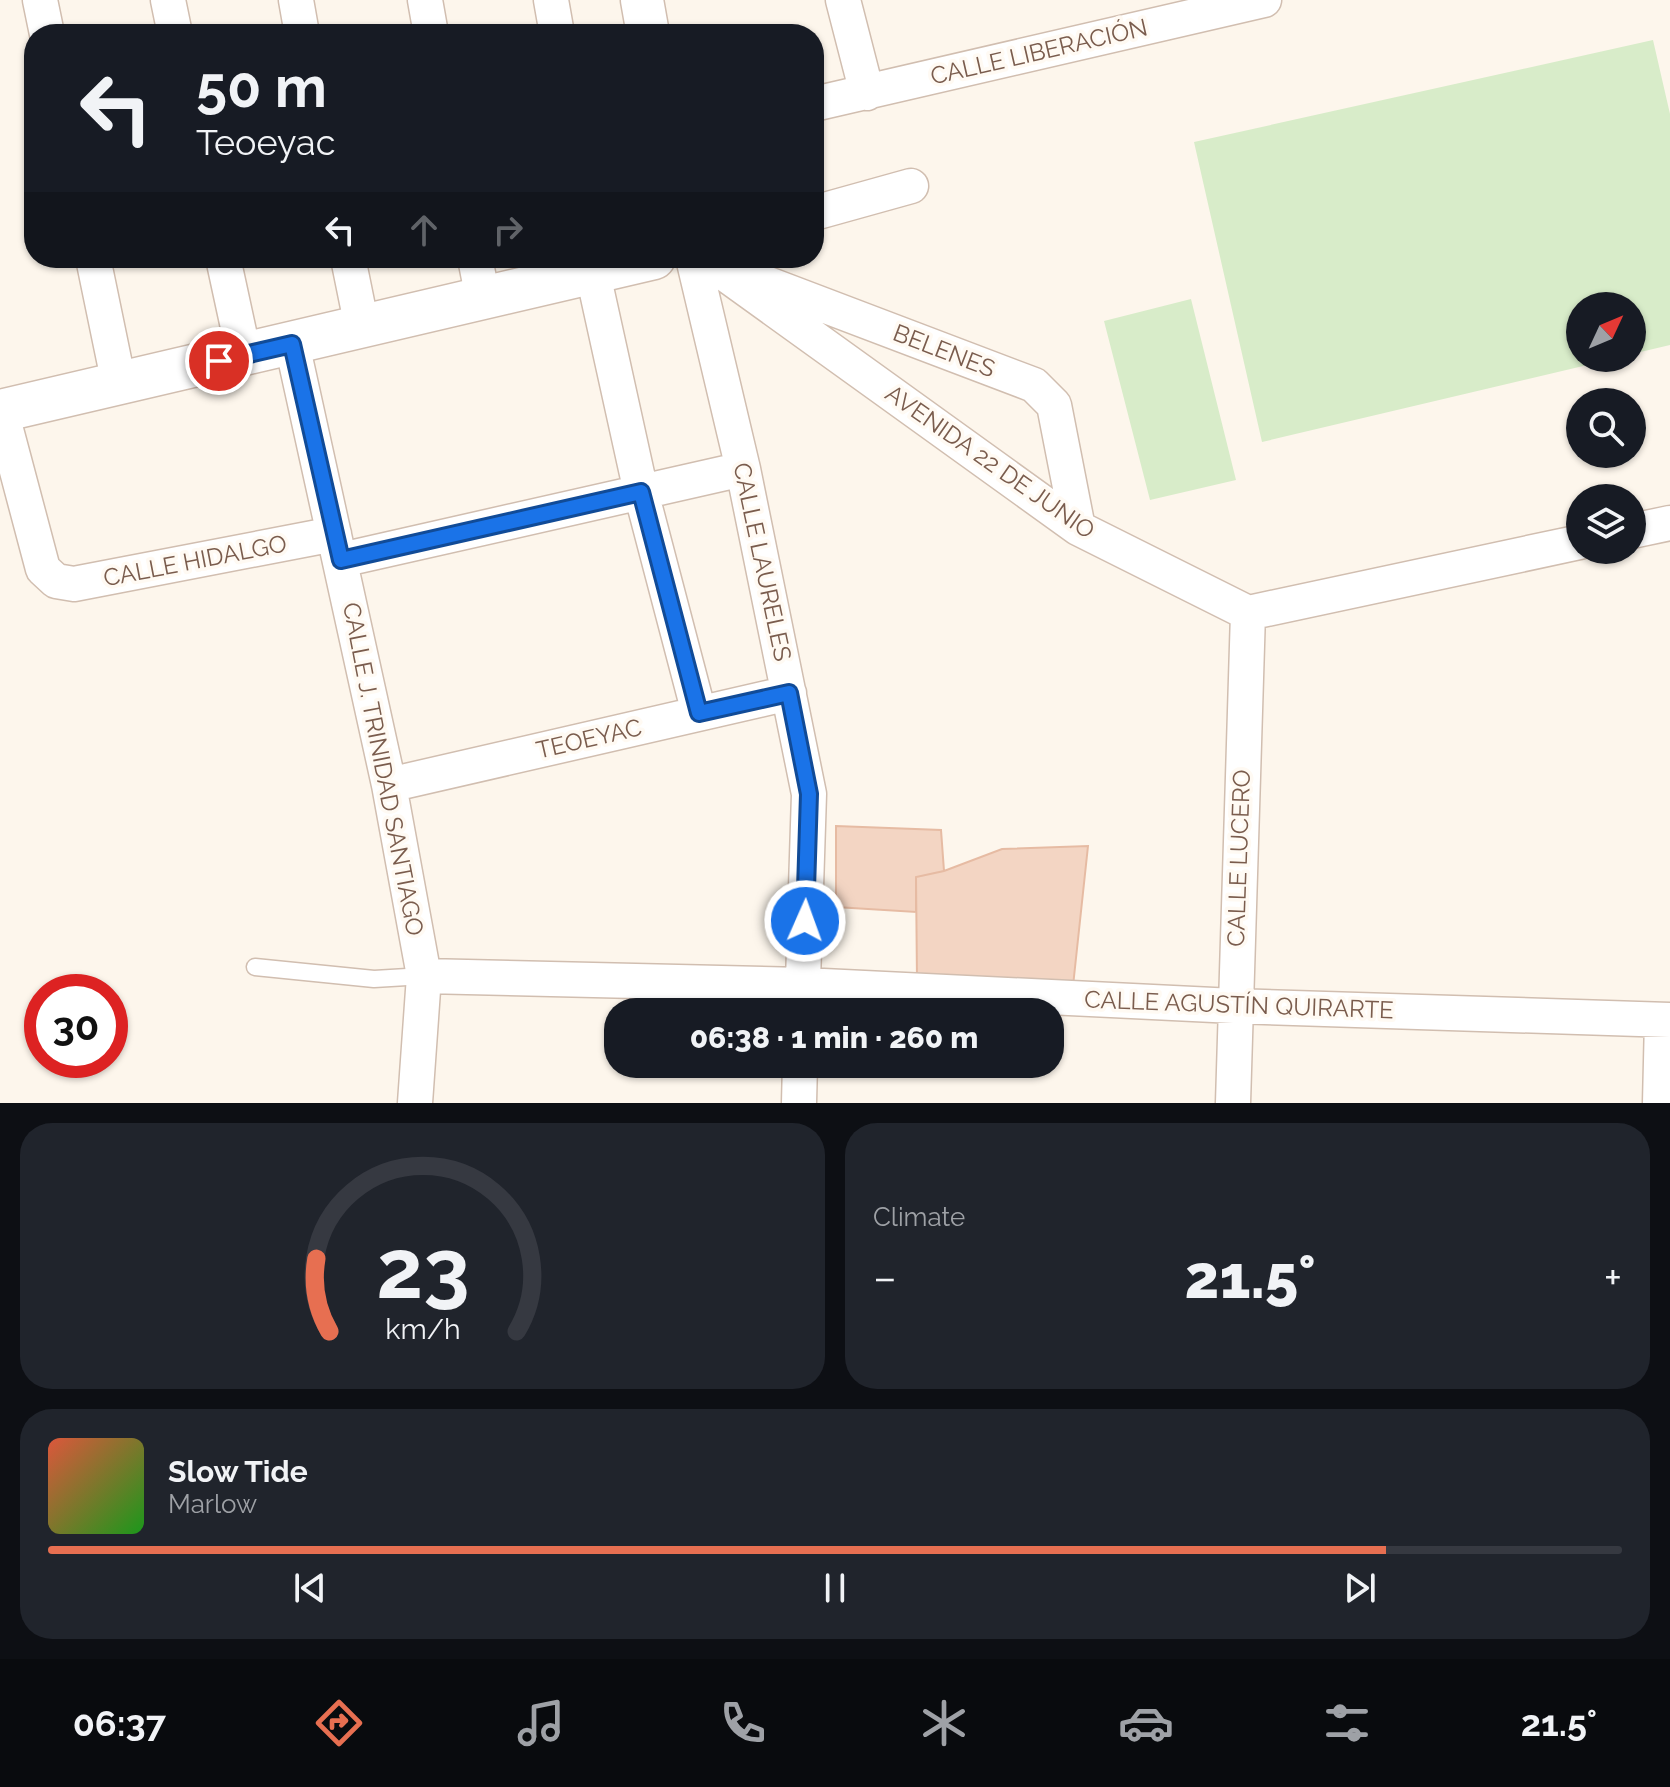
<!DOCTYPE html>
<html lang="en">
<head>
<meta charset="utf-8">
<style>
	:root { --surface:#171b24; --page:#20242c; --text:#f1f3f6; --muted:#9ea1a6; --line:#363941; --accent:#e76f51 }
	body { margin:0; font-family:Raleway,sans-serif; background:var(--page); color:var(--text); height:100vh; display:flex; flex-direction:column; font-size:30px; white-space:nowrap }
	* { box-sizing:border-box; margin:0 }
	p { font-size:26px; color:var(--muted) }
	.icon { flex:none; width:44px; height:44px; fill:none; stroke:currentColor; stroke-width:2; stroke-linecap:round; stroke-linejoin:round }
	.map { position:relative; height:1103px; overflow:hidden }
	.drawer { display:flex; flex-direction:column; gap:20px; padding:20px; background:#0d0f14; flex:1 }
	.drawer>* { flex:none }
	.banner { position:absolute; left:24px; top:24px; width:800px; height:244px; border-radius:32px; box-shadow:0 2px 6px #0004; background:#171b24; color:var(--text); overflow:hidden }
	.needle { width:52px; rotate:46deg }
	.fabs { position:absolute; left:1566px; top:292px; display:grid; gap:16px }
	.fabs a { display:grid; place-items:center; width:80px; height:80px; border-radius:50%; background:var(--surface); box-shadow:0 2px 6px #0004; font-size:40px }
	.speed { position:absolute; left:24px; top:974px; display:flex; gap:16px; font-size:40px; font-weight:700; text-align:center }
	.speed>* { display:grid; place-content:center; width:104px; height:104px; border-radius:50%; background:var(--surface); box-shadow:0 2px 6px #0004; line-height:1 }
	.speed .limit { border:12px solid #d22; background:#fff; color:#111 }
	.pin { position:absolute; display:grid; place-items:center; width:68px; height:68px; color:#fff; margin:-34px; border:4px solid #fff; border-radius:50%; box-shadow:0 2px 8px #0007 }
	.me { position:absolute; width:88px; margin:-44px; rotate:2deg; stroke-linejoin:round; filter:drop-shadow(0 0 6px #0008) }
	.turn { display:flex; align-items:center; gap:28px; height:168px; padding:0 40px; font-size:36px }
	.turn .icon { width:104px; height:104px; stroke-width:2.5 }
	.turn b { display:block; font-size:56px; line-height:68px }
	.lanes { display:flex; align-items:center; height:76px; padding:0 40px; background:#0003; justify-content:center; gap:40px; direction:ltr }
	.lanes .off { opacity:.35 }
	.big { font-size:60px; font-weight:800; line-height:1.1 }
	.drawer .tile { flex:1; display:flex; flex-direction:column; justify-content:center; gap:12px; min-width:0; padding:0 28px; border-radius:32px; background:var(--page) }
	.drawer .dial { align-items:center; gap:0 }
	.dial svg { height:208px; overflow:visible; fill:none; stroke:var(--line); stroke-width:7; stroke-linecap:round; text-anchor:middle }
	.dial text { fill:var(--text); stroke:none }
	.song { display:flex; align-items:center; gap:24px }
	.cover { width:96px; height:96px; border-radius:12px; background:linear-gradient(135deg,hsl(10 70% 55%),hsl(120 70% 35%)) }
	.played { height:8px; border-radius:4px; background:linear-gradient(90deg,var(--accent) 85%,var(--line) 85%) }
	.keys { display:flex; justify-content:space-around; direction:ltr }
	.heat { display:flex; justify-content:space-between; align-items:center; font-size:44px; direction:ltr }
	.drawer .tiles { flex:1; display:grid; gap:20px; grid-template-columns:1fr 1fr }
	.tile:last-child { grid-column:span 2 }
	.trip { position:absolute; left:604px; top:998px; width:460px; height:80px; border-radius:32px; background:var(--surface); box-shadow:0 2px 6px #0004; font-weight:800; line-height:80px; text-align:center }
	.menu { display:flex; height:128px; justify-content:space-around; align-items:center; background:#090b0e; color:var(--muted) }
	.menu .icon { width:56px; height:56px }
	.menu .selected { color:var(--accent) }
	.menu b { font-size:36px; color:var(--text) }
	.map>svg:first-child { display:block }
</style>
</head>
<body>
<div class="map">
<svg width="1670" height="1103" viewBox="0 0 1670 1103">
	<rect width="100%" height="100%" fill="#fdf6ec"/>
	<path fill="#d8ecc9" d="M1653 40 1670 114V345L1632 354V306H1580V358H1617L1262 442 1194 142Z
		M1191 299 1236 480 1150 500 1104 321Z"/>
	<path fill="#f3d5c3" stroke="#e6bba3" stroke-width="2" d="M836 826 941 830 944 871 916 877V912L836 907Z
		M1088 846 1073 986 917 980 916 877 944 871 1002 849Z"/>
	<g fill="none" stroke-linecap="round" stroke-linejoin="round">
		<defs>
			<path id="service" d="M255 967 374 979 424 976"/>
			<path id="minor" d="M40 0 47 34
				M168 0 175 34
				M296 0 302 34
				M425 0 431 34
				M551 0 557 34
				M843 0 867 93
				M814 104 1264 0
				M814 213 911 186
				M93 258 119 384
				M223 258 244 355
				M348 258 362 327
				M475 258 483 299
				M593 258V274L641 492 699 713
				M693 258 743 469 809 794 802 1012
				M703 258 1078 528 1248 613 1580 542
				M752 278 1034 385 1054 405 1078 528
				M292 344 389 785 424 976 415 1103
				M0 407 43 569 56 581 74 584 334 534
				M1632 531 1670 523
				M341 560 743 469
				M389 785 789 693
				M424 976 803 985 1234 1006 1670 1020
				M799 1103 800 1064
				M1233 1103 1248 613
				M1660 1103 1662 1020"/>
			<path id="tertiary" d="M642 0 648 34
				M0 411 654 258"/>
		</defs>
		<use href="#service" stroke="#d1beb0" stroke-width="19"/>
		<use href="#minor" stroke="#d1beb0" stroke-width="37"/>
		<use href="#tertiary" stroke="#d1beb0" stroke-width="45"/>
		<use href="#service" stroke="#fff" stroke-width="16"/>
		<use href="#minor" stroke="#fff" stroke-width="34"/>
		<use href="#tertiary" stroke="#fff" stroke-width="42"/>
	</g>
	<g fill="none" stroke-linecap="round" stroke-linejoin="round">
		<defs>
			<path id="route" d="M219 361 292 344 341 560 641 492 699 713 789 693 809 794 805 921"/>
		</defs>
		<use href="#route" stroke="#114b97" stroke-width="20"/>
		<use href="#route" stroke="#1a73e8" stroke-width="14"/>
	</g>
	<g text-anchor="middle" stroke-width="7" stroke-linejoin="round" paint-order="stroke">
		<g font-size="24" fill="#7a5c4d" stroke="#fffaf3">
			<text transform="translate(1039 52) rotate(-13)" y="8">CALLE LIBERACIÓN</text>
			<text transform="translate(944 351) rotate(21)" y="8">BELENES</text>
			<text transform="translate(990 462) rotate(35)" y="8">AVENIDA 22 DE JUNIO</text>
			<text transform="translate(195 561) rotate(-11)" y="8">CALLE HIDALGO</text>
			<text transform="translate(762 562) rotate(78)" y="8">CALLE LAURELES</text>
			<text transform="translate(589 739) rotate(-13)" y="8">TEOEYAC</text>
			<text transform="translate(383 769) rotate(79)" y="8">CALLE J. TRINIDAD SANTIAGO</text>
			<text transform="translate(1239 858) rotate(-88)" y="8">CALLE LUCERO</text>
			<text transform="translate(1239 1005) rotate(2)" y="8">CALLE AGUSTÍN QUIRARTE</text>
		</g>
	</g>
</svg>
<div class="fabs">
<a><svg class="needle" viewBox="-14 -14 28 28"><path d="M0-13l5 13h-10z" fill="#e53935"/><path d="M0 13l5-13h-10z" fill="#9ea1a6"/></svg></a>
<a><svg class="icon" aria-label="search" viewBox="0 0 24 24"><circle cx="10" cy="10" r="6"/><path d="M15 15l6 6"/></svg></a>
<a><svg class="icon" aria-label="layers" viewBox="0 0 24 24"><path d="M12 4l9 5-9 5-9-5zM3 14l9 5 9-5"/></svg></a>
</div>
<div class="speed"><div class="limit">30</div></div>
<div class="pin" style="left:219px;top:361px;background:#d93025"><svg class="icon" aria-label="arrive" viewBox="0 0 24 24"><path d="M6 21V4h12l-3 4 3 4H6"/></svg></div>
<svg class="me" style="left:805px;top:921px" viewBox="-20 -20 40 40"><circle r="17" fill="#1a73e8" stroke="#fff" stroke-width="3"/><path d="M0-11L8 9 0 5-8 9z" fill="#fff"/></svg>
<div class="trip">06:38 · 1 min · 260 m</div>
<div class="banner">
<div class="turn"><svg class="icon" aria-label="left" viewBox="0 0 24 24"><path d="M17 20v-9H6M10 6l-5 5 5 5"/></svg><div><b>50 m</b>Teoeyac</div></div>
<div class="lanes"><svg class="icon" aria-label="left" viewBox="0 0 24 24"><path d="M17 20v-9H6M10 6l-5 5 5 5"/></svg><svg class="icon off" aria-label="ahead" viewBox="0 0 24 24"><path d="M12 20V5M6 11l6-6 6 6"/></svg><svg class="icon off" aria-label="right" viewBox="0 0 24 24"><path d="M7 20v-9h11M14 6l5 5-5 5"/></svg></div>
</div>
</div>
<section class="drawer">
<div class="tiles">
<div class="tile dial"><svg viewBox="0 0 100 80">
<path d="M14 69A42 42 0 1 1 86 69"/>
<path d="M14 69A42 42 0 0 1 9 41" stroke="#e76f51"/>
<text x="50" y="56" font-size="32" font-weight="700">23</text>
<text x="50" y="72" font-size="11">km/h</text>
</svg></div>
<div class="tile"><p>Climate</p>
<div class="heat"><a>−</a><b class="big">21.5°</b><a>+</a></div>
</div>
<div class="tile">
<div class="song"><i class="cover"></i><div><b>Slow Tide</b><p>Marlow</p></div></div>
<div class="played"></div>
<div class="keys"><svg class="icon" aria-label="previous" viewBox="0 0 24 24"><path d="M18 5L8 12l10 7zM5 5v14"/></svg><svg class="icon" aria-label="pause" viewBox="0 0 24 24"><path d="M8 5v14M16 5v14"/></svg><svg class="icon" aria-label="next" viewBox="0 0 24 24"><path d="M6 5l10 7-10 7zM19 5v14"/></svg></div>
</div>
</div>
</section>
<nav class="menu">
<b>06:37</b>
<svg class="icon selected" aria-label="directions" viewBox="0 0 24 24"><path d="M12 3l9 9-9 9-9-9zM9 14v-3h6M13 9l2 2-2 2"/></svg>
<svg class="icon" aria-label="music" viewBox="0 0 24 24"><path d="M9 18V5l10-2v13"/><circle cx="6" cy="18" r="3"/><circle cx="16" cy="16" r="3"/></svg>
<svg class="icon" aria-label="phone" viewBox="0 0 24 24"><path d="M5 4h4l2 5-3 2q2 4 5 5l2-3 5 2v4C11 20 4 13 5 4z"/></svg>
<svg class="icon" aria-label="climate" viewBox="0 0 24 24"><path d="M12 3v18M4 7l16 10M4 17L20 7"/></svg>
<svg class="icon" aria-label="car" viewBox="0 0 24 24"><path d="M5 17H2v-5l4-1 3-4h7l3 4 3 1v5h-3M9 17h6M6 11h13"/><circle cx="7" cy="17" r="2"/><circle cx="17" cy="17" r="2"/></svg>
<svg class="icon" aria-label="filters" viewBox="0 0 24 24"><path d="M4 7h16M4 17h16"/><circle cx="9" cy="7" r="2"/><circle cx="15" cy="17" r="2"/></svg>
<b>21.5°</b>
</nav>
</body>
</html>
